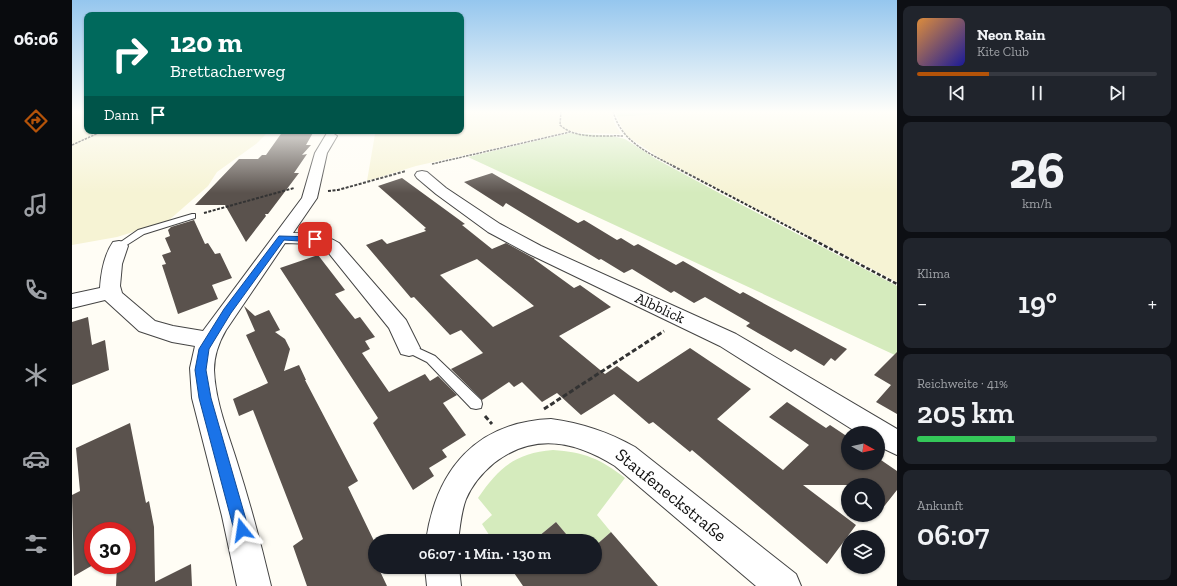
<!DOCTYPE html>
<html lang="de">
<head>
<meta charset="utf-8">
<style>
	:root { --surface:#171b24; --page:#20242c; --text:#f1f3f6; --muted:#9ea1a6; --line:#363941; --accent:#b45309 }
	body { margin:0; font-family:"Zilla Slab",serif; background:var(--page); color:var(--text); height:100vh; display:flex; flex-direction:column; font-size:15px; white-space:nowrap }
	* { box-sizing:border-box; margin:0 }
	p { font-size:13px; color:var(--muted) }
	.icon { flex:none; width:22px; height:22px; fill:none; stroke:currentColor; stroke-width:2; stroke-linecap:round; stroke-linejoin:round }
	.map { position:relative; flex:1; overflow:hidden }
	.side { display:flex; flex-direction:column; gap:6px; padding:6px; background:#0d0f14; width:280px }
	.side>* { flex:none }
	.hud { position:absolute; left:12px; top:12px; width:380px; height:122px; border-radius:8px; box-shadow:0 1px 3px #0004; background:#00695c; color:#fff; overflow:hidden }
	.needle { width:26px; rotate:98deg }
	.fabs { position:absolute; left:769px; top:426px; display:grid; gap:8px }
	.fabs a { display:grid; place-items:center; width:44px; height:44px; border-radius:50%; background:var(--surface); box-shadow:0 1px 3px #0004; font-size:20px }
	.speed { position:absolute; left:12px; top:522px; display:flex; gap:8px; font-size:20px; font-weight:700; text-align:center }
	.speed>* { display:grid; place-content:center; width:52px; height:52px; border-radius:50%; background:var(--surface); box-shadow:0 1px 3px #0004; line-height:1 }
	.speed .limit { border:6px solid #d22; background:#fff; color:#111 }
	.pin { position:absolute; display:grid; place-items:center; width:34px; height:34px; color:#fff; margin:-17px; border-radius:8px; box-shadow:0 2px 6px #0006 }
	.me { position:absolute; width:44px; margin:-22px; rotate:345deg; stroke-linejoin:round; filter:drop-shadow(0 0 3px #0008) }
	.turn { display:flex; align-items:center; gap:14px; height:84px; padding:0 20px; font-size:18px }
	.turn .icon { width:52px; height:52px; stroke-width:2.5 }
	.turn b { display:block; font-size:28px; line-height:34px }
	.then { display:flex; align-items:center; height:38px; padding:0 20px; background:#0003; gap:8px; font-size:15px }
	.big { font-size:30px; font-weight:600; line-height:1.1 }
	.side .card { flex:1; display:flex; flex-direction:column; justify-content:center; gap:6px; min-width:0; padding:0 14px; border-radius:8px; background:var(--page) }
	.side .dial { align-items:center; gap:0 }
	.dial b { font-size:52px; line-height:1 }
	.song { display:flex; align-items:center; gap:12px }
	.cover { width:48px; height:48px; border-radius:6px; background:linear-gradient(135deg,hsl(30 70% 55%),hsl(240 70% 35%)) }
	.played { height:4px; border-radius:2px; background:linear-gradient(90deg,var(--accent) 30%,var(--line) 30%) }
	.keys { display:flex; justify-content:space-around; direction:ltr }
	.heat { display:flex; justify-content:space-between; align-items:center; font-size:22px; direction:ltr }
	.charge { height:6px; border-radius:3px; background:linear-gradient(90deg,#34c759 41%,var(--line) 0) }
	.trip { position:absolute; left:296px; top:534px; width:234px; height:40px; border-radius:20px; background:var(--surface); box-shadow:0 1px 3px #0004; font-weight:600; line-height:40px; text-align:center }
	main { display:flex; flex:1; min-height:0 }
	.tab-bar { display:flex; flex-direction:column; width:72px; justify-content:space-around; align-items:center; background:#090b0e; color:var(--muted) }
	.tab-bar .icon { width:28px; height:28px }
	.tab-bar .on { color:var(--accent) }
	.tab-bar b { font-size:18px; color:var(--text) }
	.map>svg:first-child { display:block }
</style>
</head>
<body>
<main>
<nav class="tab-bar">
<b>06:06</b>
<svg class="icon on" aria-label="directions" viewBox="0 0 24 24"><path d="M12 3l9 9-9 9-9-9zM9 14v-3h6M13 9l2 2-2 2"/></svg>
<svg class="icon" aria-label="music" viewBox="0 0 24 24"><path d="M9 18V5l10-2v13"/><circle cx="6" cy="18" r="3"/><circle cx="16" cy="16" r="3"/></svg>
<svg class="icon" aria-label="phone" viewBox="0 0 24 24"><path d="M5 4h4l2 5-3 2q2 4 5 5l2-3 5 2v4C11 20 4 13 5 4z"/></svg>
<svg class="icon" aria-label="climate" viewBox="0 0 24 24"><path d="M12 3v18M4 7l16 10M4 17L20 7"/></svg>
<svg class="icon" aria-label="car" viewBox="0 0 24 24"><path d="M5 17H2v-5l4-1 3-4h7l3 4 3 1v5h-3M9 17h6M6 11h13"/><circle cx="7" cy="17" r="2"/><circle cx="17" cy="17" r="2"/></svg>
<svg class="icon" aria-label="filters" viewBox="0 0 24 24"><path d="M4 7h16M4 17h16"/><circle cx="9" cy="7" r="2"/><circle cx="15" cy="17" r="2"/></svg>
</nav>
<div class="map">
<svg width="825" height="586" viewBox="0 0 825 586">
	<rect width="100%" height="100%" fill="#fffdf5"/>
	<path fill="#f6f3d4" d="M0 111H15V131H197L184 144 145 172 136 186 96 221 45 237 0 245V146L2 145H0Z
		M389 111H540L542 122 549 134 509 133 498 131 344 166 295 181 303 134 267 135 270 131H389Z
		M635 111H825V282L591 160 553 135 545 117Z"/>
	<path fill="#d5ebbd" d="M543 111H635L545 117Z
		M498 133 540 136 553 139 584 159 649 194 825 286V356L396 157Z
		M481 450C512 452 529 459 553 478L525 515 539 532 523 546V541H500L484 522 461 541H421L410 524 420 515 406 498C427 467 444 453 481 450Z"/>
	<path fill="#5a524d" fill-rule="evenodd" d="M211 131H242L234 145H239L230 155 235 154 222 173H227L196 214H193L194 216 174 242 153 205H123L167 159H186L190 155H194Z
		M420 173 506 223 512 220 545 240 549 238 562 246 566 244 604 265 611 261 668 294 671 292 775 349 763 361 759 358 752 366 723 349 719 352 674 326 678 323 633 297 622 303 602 291 599 293 560 269 552 273 529 259 527 260 434 203 431 207 392 182Z
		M330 178 393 224 390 225 420 249 434 243 463 259H462L502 288 508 285 539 307 487 336 533 374 545 366 566 382 618 348 679 389 645 419 711 470 737 445 697 417 715 402 754 428 758 425 776 437V463H806V458L825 471V490L806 514V485H731L784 525 755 564 620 450 618 452 581 422 577 424 542 394 509 415 485 393 470 402 450 382 442 387 437 382 410 400 379 369 411 353 389 330 378 335 342 297 339 298 294 245 310 239 315 244 354 231 352 229 354 228 306 186ZM405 259 462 306 421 327 368 275Z
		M122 220 133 244 136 243 143 254 148 253 160 278 140 285 146 299 106 314 90 265 94 264 90 255 99 252 93 238 98 236 96 230 99 227Z
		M246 255 273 290 263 294 283 319 288 317 303 337 293 341 298 349 290 353 317 392 353 374 358 381 366 376 385 395 371 403 394 435 370 450 375 457 357 468 362 476 341 490 301 423 306 418 208 268Z
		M172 306 183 316 197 310 208 330 203 332 213 339 218 349 212 371 227 365 234 380H233L286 481 276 487 303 543V567H306L315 586H235L221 546 231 539 181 410 167 416 161 399 196 383 174 335 183 331Z
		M16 317 20 345 33 340 37 370 0 385V322Z
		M825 352V414L804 402 819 385 802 375Z
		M58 423 74 503 77 501 82 527 83 582 119 564 120 586H44L45 565H55V531H21V565L2 576 0 495 8 491 4 448Z
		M484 522 500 541H461Z
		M539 532 586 586H451L438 567H523V546Z"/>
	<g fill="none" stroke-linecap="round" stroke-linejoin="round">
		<defs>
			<path id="service" d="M120 214H123V218L72 234 50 248 47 249 43 246 66 230Z
				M337 344 363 356 409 400 410 404 409 408 404 409 399 408 355 362 333 351 331 348 333 345Z"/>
			<path id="minor" d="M259 132 265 136 255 153 245 198 221 233C237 233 253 234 267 243L334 320 348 348 345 354 337 356 329 354 317 328 255 251 242 244 213 243 154 330C147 342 142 356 142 370 143 401 156 433 165 462 178 503 189 544 199 586H165L150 516 120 398 118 368 123 346 100 342 67 331 33 300 0 308V294L28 288C29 273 32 255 41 242L47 241 53 242 56 246 50 264 48 286 50 293 83 321 101 326 131 331 230 198 243 153 255 133Z
				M350 171 355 172 374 188 428 224 469 246 664 334 825 429V455L806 446V433H786L648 346 457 254 416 232 364 194 345 178 343 175 345 172Z
				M479 419C510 423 536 432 563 447L724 574 729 586H684L543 466C503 441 462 432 422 463 410 473 400 485 394 499 389 512 388 527 386 541H354C364 470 404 422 479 419Z
				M353 567H387L389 586H355Z"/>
		</defs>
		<use href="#service" stroke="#444" stroke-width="2"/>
		<use href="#minor" stroke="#444" stroke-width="2"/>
		<path stroke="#333" stroke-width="1.5" stroke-dasharray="2.5 1" stroke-linecap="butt" d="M489 111 488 125C504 140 531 135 551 136
			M541 111C549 142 577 153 603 167
			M0 145 31 131
			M360 164 498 132"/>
		<path stroke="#333" stroke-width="2" stroke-dasharray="3 1.5" stroke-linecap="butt" d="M601 166 738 238
			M256 191 266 190 334 171
			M132 213 222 188"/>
		<path stroke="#333" stroke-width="2.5" stroke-dasharray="4 2" stroke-linecap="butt" d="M736 237 825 284"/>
		<path stroke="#333" stroke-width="3" stroke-dasharray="5 2.5" stroke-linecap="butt" d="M472 409 592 331
			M413 416 420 424"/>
		<use href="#service" fill="#fff" fill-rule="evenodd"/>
		<use href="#minor" fill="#fff" fill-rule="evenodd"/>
	</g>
	<linearGradient id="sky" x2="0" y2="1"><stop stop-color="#95c6ee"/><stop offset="0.58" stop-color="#fffefa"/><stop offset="1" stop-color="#fffefa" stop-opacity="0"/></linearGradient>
	<rect width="825" height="193" fill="url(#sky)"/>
	<path fill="#1a73e8" stroke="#114b97" d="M207 236 243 237 247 239 243 242 212 240 159 313 137 349 134 370 139 398 177 530 175 536 170 538 164 536 162 530 127 398 123 370 127 349 152 309Z"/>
	<g text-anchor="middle" stroke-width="4" stroke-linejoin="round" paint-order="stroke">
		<g font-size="15" fill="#111" stroke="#fff">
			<text transform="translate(588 308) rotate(25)" y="5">Albblick</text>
		</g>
		<g font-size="18" fill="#111" stroke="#fff">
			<text transform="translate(599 495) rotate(39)" y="6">Staufeneckstraße</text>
		</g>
	</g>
</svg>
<div class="fabs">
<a><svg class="needle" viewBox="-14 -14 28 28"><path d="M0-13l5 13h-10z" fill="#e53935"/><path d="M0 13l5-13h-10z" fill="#9ea1a6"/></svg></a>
<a><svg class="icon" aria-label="search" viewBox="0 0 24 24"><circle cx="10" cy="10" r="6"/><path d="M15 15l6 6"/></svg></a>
<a><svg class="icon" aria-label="layers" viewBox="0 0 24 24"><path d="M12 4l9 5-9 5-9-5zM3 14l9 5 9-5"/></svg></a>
</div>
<div class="speed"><div class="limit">30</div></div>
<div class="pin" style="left:243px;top:239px;background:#d93025"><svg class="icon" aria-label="arrive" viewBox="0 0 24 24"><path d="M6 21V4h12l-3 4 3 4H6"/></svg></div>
<svg class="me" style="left:170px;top:530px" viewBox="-20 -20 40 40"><path d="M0-17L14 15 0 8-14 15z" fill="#1a73e8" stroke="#fff" stroke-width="4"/></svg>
<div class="trip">06:07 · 1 Min. · 130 m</div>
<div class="hud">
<div class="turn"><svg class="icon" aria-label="right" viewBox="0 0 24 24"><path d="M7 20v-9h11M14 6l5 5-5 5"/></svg><div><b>120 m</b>Brettacherweg</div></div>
<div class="then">Dann<svg class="icon" aria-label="arrive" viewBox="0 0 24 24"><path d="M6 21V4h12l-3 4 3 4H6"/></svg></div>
</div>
</div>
<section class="side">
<div class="card">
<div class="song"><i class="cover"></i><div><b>Neon Rain</b><p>Kite Club</p></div></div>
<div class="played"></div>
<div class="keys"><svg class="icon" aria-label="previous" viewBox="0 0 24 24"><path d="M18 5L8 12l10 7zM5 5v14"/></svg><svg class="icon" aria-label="pause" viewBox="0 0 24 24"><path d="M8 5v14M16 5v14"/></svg><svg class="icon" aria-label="next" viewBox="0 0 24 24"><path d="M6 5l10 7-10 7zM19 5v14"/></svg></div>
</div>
<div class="card dial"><b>26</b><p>km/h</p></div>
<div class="card"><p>Klima</p>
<div class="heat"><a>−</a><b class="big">19°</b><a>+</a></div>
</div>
<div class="card"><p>Reichweite · 41%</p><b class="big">205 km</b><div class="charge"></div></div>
<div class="card"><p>Ankunft</p><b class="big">06:07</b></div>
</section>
</main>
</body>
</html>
